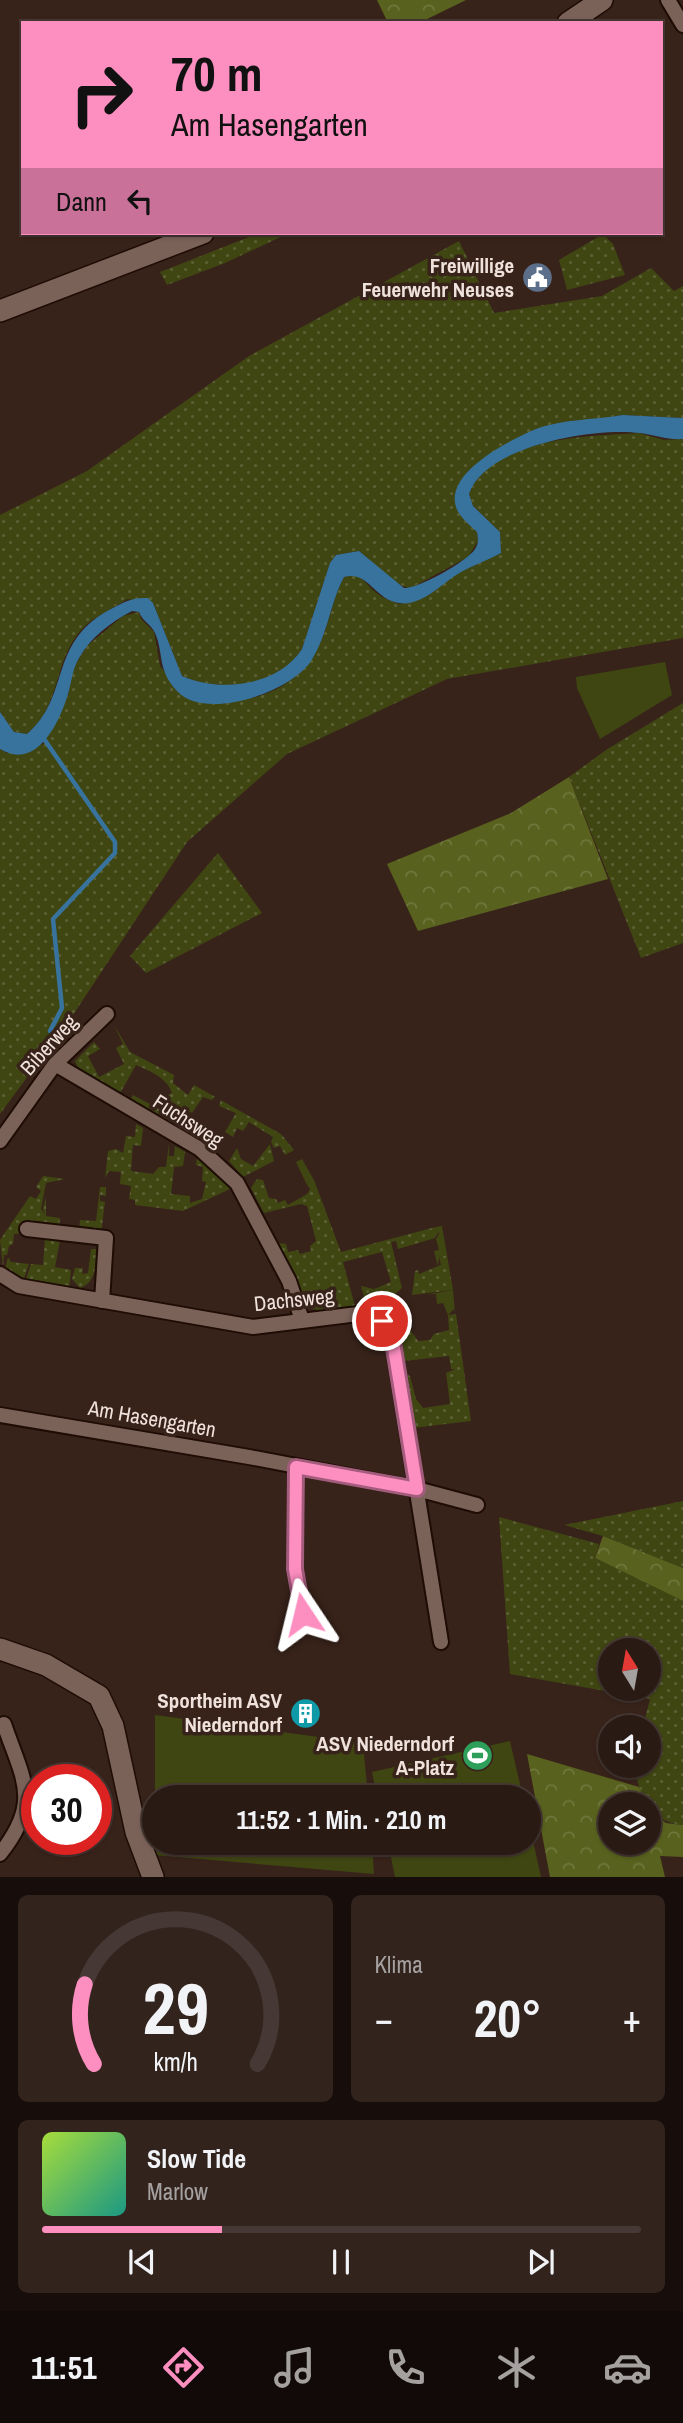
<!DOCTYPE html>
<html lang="de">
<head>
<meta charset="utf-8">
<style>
	:root { --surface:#2a1a14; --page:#32231d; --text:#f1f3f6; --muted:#a5a1a0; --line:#463834; --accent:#fd8ec0 }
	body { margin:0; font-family:"Archivo Narrow",sans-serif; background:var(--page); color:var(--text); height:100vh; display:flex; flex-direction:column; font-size:26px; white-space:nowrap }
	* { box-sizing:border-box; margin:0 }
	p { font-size:23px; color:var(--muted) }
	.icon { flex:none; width:38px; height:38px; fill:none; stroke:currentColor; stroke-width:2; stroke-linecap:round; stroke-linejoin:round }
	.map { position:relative; height:1877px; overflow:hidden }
	.drawer { display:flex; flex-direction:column; gap:18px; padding:18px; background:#170e0b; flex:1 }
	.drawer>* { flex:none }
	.hud { position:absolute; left:21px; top:21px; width:642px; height:214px; border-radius:0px; box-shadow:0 2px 5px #0004,0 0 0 2px var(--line); background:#fd8ec0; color:#111; overflow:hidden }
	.needle { width:46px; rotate:349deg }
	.fabs { position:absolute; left:598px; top:1638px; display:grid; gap:14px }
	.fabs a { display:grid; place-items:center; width:63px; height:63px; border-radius:50%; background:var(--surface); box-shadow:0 2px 5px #0004,0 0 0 2px var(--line); font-size:35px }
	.speed { position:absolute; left:21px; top:1764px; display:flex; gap:14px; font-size:35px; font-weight:700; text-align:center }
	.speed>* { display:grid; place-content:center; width:91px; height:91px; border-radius:50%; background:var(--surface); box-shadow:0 2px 5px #0004,0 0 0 2px var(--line); line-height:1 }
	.speed .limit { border:10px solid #d22; background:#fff; color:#111 }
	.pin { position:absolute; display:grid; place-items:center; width:60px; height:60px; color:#fff; margin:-30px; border:4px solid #fff; border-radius:50%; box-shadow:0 2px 7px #0007 }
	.me { position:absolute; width:77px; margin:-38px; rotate:350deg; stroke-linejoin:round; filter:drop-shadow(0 0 5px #0008) }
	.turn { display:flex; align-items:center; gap:24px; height:147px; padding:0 35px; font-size:32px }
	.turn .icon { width:91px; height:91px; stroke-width:2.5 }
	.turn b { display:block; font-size:49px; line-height:60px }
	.then { display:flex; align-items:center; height:66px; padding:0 35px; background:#0003; gap:14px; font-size:26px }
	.big { font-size:52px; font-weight:700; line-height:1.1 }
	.drawer .card { flex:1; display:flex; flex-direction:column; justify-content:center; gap:10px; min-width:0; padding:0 24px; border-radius:10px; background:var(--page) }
	.drawer .dial { align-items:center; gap:0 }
	.dial svg { height:182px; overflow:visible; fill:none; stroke:var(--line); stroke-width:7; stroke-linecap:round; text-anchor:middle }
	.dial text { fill:var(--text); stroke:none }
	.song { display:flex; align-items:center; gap:21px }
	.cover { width:84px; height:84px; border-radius:10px; background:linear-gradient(135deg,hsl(80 70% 55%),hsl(170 70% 35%)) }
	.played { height:7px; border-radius:4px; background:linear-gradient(90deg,var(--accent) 30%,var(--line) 30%) }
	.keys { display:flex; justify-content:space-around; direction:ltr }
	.heat { display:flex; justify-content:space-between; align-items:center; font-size:38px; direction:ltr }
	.drawer .tiles { flex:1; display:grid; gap:18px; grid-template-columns:1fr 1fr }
	.card:last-child { grid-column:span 2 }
	.trip { position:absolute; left:142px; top:1785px; width:399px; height:70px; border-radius:35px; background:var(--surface); box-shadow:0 2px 5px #0004,0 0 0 2px var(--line); font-weight:700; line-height:70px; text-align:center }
	.tabs { display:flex; height:112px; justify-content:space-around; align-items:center; background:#110a08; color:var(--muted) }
	.tabs .icon { width:49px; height:49px }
	.tabs .selected { color:var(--accent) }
	.tabs b { font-size:32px; color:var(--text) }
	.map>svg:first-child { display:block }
</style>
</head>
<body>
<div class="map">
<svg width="683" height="1877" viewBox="0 0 683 1877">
	<defs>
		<pattern id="grass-dots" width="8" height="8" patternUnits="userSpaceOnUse" patternTransform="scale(1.75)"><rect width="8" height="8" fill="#3f4612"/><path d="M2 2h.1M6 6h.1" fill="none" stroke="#5b6034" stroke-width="1.8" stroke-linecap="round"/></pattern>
		<pattern id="forest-crowns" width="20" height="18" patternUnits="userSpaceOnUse" patternTransform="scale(1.75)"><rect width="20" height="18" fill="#58611d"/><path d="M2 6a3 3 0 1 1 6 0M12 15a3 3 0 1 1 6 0" fill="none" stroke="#70773d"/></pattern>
	</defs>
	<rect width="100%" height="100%" fill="#38231a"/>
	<path fill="url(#grass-dots)" fill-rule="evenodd" d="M259 233H289L225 263 167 285 160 272Z
		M603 234 613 244 625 275 567 290 559 260Z
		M459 241 494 313 602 296 651 268 674 291 683 286V418L623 415 532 431 495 451 468 471 456 508 477 532 478 541 468 557 411 588C394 587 374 562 359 551L336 555 330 563 302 649C278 687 220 693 182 676L153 603 127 599C113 609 94 616 82 629 52 662 63 703 27 734L14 732 0 712V515L87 471 249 356Z
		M639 433 664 440 683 439V638L447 679 287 754 187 842 73 1015 0 1114V749L7 753 43 744 68 695 73 668 87 646 123 616 139 612 141 619 154 632 160 666 186 698C239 709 296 696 320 643 330 622 333 597 344 577 363 571 364 585 378 594 384 599 392 601 400 604L423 597 460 572 501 553 500 532 473 506 469 494C491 437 589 436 639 433Z
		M683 703V943L641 958 569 777 606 750Z
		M218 853 262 913 146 973 130 956Z
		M114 1025 130 1052 174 1075 173 1083 188 1095 194 1085 281 1134 294 1150 285 1155 280 1146 274 1148 271 1142 273 1137 249 1122 243 1131 237 1128 233 1137 225 1132 236 1113 219 1106 221 1100 215 1097 212 1100 203 1097 192 1113 187 1110 178 1129 129 1101 133 1095 159 1109 165 1097 172 1093C167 1078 152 1072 136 1065L119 1095 80 1072 75 1061 94 1042 100 1049 88 1056 99 1077 124 1064 116 1048 123 1044Z
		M136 1124 143 1128 141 1146 133 1145 131 1171 153 1174 159 1167H166L169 1143V1156H174L175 1146 185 1152 183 1166 174 1167 171 1194 190 1196V1203L202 1199 206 1182 202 1181 203 1167 196 1165 197 1158 224 1179 230 1189 183 1211 135 1205V1200L129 1199 131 1186 120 1184 121 1172 109 1171 105 1178 108 1151 116 1149 123 1153 126 1136 135 1137Z
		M270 1144 274 1161 243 1177 229 1161 237 1148 241 1159 253 1166Z
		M43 1176 65 1179 46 1183 41 1209 45 1215 43 1209 46 1197V1216L60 1218 59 1229 14 1234 13 1244 9 1246 7 1255H4L3 1267 0 1240 30 1196 36 1199 41 1191 36 1187Z
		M257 1179 263 1180 269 1198 276 1199 278 1203 285 1200 288 1205 307 1194 310 1189 306 1183 314 1180 341 1252 436 1227 437 1234 435 1238 398 1249 396 1241 391 1242 400 1280 371 1298 364 1297 361 1286 374 1289 391 1282 382 1252 343 1262 355 1306 320 1311 311 1308 306 1303 277 1243 286 1244 288 1252 298 1250 300 1254 311 1251 310 1246 316 1241 307 1206 301 1204 264 1213 251 1188Z
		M100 1187H106V1196L100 1195V1201L105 1202 101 1234 79 1231 80 1220 96 1221Z
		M45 1238 68 1241 60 1240 55 1267 71 1270 69 1290 26 1279 31 1264 43 1265Z
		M91 1249H96C95 1265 97 1282 80 1288L72 1279 75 1268H83L82 1274 88 1273Z
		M447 1255 453 1290 412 1295 415 1271 418 1270 419 1274 441 1265 439 1257Z
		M8 1257 11 1262 29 1264 24 1278 5 1269Z
		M408 1312 407 1325 418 1341 430 1340 434 1334 449 1330 448 1315 456 1314 471 1421 413 1428 406 1374 410 1376 416 1399 423 1408 450 1404 446 1373 455 1369H451L449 1356 404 1361 396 1321Z
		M683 1501V1568L603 1536 564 1525Z
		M499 1517 599 1544 595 1558 683 1601V1825C647 1821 641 1798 634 1766H649V1727H643L650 1699 510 1674ZM611 1650H649V1689H611Z"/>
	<path fill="url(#forest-crowns)" d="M377 0H466L419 23H388Z
		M569 777 608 879 418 931 387 864 511 813Z
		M603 1536 683 1568V1601L595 1558Z
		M527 1754 639 1787 646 1804H611V1843H649V1810L666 1823 683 1825V1857L660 1856 665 1877H550Z"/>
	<path fill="#3f4612" d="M665 662 672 695 600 739 577 688 576 677Z
		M187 1130 196 1135 202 1133 218 1142 213 1150 184 1133Z
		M302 1159 314 1180 306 1183 296 1162Z
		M442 1226 447 1255 439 1257 438 1267 434 1251 439 1250 436 1239 440 1232 437 1234 436 1227Z
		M400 1280 402 1288 380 1307 364 1306 362 1297 371 1298Z
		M453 1290 455 1314 454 1309 448 1315 443 1303 437 1304 436 1294 425 1295Z
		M155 1715 363 1743 368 1797H155Z
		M510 1741 523 1797H377L372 1772Z
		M529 1823 541 1877H395L388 1843H528Z
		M154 1843H372L374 1874 154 1855Z"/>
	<path fill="#38739e" d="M623 415 683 418V439C667 440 655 435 640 433 596 427 485 445 469 494L473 506 500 532 501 553C488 560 474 565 461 572 443 582 422 607 399 603 375 600 368 570 344 577 330 603 328 635 311 661 291 692 205 722 177 691 157 670 164 653 155 633 151 624 142 621 139 612L132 611C111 622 91 637 79 658 72 670 72 681 68 694 59 724 36 771 0 749V712L14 732 27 734C71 696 48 645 107 611 122 603 131 597 148 598L153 603 182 676C220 693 278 686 302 649L330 563 336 555 359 551 404 588C418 589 468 561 475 549 479 543 478 538 477 532 470 525 459 517 456 507 445 473 507 442 531 431 558 419 594 420 623 415Z"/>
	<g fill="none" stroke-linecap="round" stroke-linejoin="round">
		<path stroke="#38739e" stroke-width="4.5" d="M42 736 115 842V853L53 919 62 1008 50 1031"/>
		<defs>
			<path id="street" d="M668 0 683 25
				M55 1064 200 1149 237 1183 289 1281 302 1320
				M0 1141 55 1064 107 1014
				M27 1229 106 1238 102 1301
				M0 1274 19 1286 253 1327 358 1314 382 1321 392 1336 441 1642
				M0 1415 249 1457 417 1489 477 1505
				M296 1467 295 1569 303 1614
				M0 1854C42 1801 23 1780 4 1724"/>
			<path id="secondary" d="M568 23 602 0
				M0 311 203 233
				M0 1649 46 1665 99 1696 113 1726 136 1832 153 1877"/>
		</defs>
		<use href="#street" stroke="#1e0c05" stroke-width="18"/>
		<use href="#secondary" stroke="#1e0c05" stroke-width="24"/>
		<use href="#street" stroke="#7a6258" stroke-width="14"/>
		<use href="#secondary" stroke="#7a6258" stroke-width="21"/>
	</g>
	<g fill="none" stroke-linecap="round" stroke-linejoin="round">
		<defs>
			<path id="route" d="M303 1614 295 1569 296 1467 417 1489 392 1336 382 1321"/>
		</defs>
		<use href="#route" stroke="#a45c7d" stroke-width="18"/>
		<use href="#route" stroke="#fd8ec0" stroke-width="12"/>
	</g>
	<defs>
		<symbol id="civic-disc" viewBox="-11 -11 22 22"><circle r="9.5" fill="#5c6f8a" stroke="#38231a"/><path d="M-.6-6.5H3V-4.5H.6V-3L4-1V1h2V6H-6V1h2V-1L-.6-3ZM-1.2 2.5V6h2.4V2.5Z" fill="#fff"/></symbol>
		<symbol id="building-disc" viewBox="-11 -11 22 22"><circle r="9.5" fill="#0f9aa8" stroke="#38231a"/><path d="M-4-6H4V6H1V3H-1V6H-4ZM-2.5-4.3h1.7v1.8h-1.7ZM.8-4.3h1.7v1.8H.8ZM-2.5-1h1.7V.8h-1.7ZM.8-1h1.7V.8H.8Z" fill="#fff"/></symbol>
		<symbol id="stadium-disc" viewBox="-11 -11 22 22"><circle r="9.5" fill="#2e9e5b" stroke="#38231a"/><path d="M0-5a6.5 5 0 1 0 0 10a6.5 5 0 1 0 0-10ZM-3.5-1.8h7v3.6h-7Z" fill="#fff"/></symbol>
	</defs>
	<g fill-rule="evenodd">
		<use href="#civic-disc" x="520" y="260" width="35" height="35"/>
		<use href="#building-disc" x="288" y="1696" width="35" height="35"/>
		<use href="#stadium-disc" x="460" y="1738" width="35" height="35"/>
	</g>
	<g text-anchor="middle" stroke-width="7" stroke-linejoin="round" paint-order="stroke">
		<g font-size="21" font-weight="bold" fill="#efe1db" stroke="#38231a" text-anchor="end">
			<text x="514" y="273">Freiwillige<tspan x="514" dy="24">Feuerwehr Neuses</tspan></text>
			<text x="282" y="1708">Sportheim ASV<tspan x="282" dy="24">Niederndorf</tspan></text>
			<text x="454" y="1751">ASV Niederndorf<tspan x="454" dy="24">A-Platz</tspan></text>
		</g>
		<g font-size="21" fill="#efe1db" stroke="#38231a">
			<text transform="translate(49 1045) rotate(-48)" y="7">Biberweg</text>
			<text transform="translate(188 1121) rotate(33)" y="7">Fuchsweg</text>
			<text transform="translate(294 1300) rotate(-6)" y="7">Dachsweg</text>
			<text transform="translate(152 1419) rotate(10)" y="7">Am Hasengarten</text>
		</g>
	</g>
</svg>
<div class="fabs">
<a><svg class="needle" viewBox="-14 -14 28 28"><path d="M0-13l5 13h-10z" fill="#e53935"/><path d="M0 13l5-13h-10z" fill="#a5a1a0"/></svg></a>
<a><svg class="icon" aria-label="sound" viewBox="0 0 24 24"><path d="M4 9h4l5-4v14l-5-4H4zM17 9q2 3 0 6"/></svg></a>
<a><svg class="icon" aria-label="layers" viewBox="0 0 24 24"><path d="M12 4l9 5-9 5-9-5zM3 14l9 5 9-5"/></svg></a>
</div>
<div class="speed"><div class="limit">30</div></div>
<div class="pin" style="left:382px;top:1321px;background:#d93025"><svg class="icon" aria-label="arrive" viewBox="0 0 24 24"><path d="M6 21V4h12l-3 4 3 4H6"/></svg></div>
<svg class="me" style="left:303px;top:1614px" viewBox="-20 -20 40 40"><path d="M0-17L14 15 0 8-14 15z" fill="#fd8ec0" stroke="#fff" stroke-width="4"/></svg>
<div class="trip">11:52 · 1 Min. · 210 m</div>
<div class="hud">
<div class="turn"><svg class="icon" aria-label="right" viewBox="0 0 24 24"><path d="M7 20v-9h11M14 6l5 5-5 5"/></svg><div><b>70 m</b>Am Hasengarten</div></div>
<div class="then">Dann<svg class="icon" aria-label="left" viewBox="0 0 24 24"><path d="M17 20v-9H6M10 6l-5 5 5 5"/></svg></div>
</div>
</div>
<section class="drawer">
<div class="tiles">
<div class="card dial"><svg viewBox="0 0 100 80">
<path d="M14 69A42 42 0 1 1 86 69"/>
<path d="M14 69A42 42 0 0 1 10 34" stroke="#fd8ec0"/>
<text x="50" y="56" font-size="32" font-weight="700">29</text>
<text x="50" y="72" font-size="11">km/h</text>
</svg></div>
<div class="card"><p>Klima</p>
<div class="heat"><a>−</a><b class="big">20°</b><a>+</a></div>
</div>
<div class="card">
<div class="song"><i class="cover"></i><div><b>Slow Tide</b><p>Marlow</p></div></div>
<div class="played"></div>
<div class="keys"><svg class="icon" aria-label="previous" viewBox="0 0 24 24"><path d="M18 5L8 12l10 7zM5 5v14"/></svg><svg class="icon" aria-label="pause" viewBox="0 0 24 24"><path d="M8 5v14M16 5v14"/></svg><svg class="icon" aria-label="next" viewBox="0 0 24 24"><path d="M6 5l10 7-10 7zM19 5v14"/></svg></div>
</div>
</div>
</section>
<nav class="tabs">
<b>11:51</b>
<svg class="icon selected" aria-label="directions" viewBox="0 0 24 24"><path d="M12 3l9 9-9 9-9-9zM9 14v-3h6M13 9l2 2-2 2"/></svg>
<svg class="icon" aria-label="music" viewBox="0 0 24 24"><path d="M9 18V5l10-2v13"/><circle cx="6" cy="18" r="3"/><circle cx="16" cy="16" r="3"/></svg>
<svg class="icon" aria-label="phone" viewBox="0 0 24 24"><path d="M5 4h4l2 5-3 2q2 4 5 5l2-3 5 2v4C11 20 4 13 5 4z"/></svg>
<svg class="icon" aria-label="climate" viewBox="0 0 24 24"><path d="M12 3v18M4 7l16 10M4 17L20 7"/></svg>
<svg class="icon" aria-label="car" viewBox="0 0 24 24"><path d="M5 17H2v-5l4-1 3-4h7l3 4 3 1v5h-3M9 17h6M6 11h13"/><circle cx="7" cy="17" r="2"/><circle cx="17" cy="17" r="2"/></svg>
</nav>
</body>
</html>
